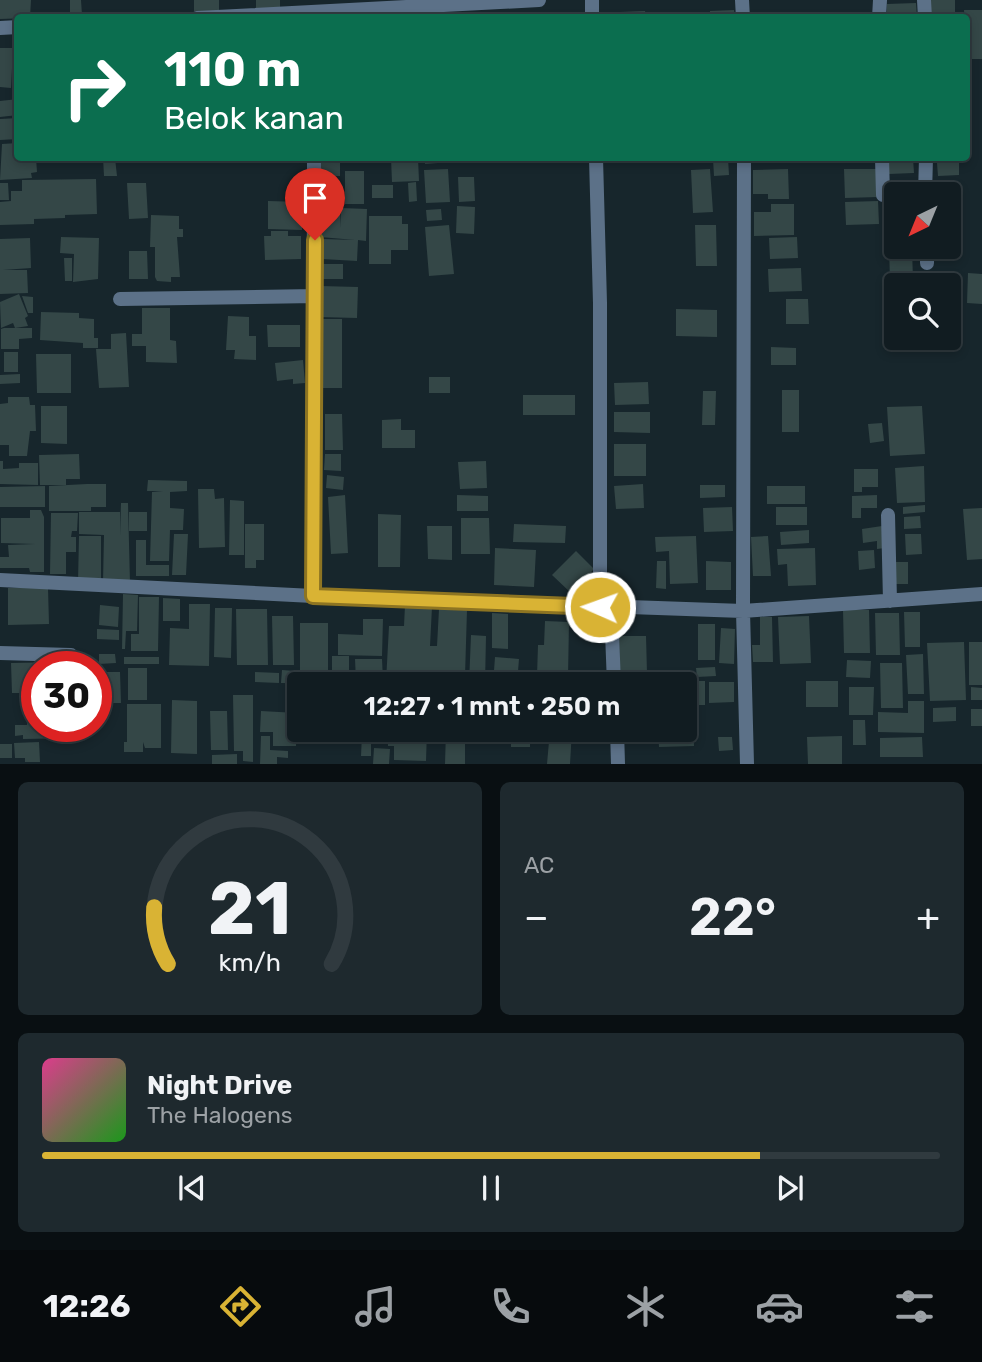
<!DOCTYPE html>
<html lang="id">
<head>
<meta charset="utf-8">
<style>
	:root { --surface:#111c21; --page:#1e292e; --text:#f1f3f6; --muted:#9ca1a5; --line:#303a3f; --accent:#d9b334 }
	body { margin:0; font-family:Rubik,sans-serif; background:var(--page); color:var(--text); height:100vh; display:flex; flex-direction:column; font-size:26px; white-space:nowrap }
	* { box-sizing:border-box; margin:0 }
	p { font-size:23px; color:var(--muted) }
	.icon { flex:none; width:38px; height:38px; fill:none; stroke:currentColor; stroke-width:2; stroke-linecap:round; stroke-linejoin:round }
	.map { position:relative; height:764px; overflow:hidden }
	.side { display:flex; flex-direction:column; gap:18px; padding:18px; background:#090f12; flex:1 }
	.side>* { flex:none }
	.guide { position:absolute; left:14px; top:14px; width:956px; height:147px; border-radius:7px; box-shadow:0 4px 10px #0003,0 0 0 2px var(--line); background:#0b6e4f; color:#fff; overflow:hidden }
	.needle { width:46px; rotate:223deg }
	.tools { position:absolute; left:884px; top:182px; display:grid; gap:14px }
	.tools a { display:grid; place-items:center; width:77px; height:77px; border-radius:7px; background:var(--surface); box-shadow:0 4px 10px #0003,0 0 0 2px var(--line); font-size:35px }
	.speed { position:absolute; left:21px; top:651px; display:flex; gap:14px; font-size:35px; font-weight:700; text-align:center }
	.speed>* { display:grid; place-content:center; width:91px; height:91px; border-radius:50%; background:var(--surface); box-shadow:0 4px 10px #0003,0 0 0 2px var(--line); line-height:1 }
	.speed .limit { border:10px solid #d22; background:#fff; color:#111 }
	.pin { position:absolute; display:grid; place-items:center; width:60px; height:60px; color:#fff; margin:-72px -30px; border-radius:50% 50% 50% 0; rotate:-45deg; box-shadow:0 0 7px #0007 }
	.pin .icon { rotate:45deg }
	.me { position:absolute; width:77px; margin:-38px; rotate:272deg; stroke-linejoin:round; filter:drop-shadow(0 0 5px #0008) }
	.turn { display:flex; align-items:center; gap:24px; height:147px; padding:0 35px; font-size:32px }
	.turn .icon { width:91px; height:91px; stroke-width:2.5 }
	.turn b { display:block; font-size:49px; line-height:60px }
	.big { font-size:52px; font-weight:600; line-height:1.1 }
	.side .widget { flex:1; display:flex; flex-direction:column; justify-content:center; gap:10px; min-width:0; padding:0 24px; border-radius:10px; background:var(--page) }
	.side .dial { align-items:center; gap:0 }
	.dial svg { height:182px; overflow:visible; fill:none; stroke:var(--line); stroke-width:7; stroke-linecap:round; text-anchor:middle }
	.dial text { fill:var(--text); stroke:none }
	.song { display:flex; align-items:center; gap:21px }
	.cover { width:84px; height:84px; border-radius:10px; background:linear-gradient(135deg,hsl(330 70% 55%),hsl(120 70% 35%)) }
	.played { height:7px; border-radius:4px; background:linear-gradient(90deg,var(--accent) 80%,var(--line) 80%) }
	.keys { display:flex; justify-content:space-around; direction:ltr }
	.heat { display:flex; justify-content:space-between; align-items:center; font-size:38px; direction:ltr }
	.side .tiles { flex:1; display:grid; gap:18px; grid-template-columns:1fr 1fr }
	.widget:last-child { grid-column:span 2 }
	.trip { position:absolute; left:287px; top:672px; width:410px; height:70px; border-radius:7px; background:var(--surface); box-shadow:0 4px 10px #0003,0 0 0 2px var(--line); font-weight:600; line-height:70px; text-align:center }
	.dock { display:flex; height:112px; justify-content:space-around; align-items:center; background:#070b0d; color:var(--muted) }
	.dock .icon { width:49px; height:49px }
	.dock .active { color:var(--accent) }
	.dock b { font-size:32px; color:var(--text) }
	.map>svg:first-child { display:block }
</style>
</head>
<body>
<div class="map">
<svg width="982" height="764" viewBox="0 0 982 764">
	<rect width="100%" height="100%" fill="#17262c"/>
	<path fill="#344747" d="M0 0H31L30 18 0 19Z
		M70 0H81L82 15H70Z
		M194 0H219V12L194 11Z
		M256 0H280V8L256 9Z
		M930 0H955V18H931Z
		M916 3 917 18H887V4Z
		M734 10 735 18H710V11Z
		M964 10H982V59H966Z
		M645 11 646 18H620V12Z
		M0 48H13L11 88 0 87Z
		M18 99V115L0 117V101Z
		M18 118V139L0 140V119Z
		M18 143V158H36L37 172 31 173 32 178 0 180 2 144Z
		M103 158H115L117 176H104Z
		M264 158H309V163H264Z
		M318 158H340V176H318Z
		M391 158H418L419 181 392 182Z
		M425 158H451V162L425 164Z
		M728 158 729 175 714 176 713 159Z
		M888 158H913L914 173 889 174Z
		M959 162V175L938 176 937 163Z
		M448 169 450 202 426 203 424 170Z
		M710 169 713 212 693 213 691 170Z
		M788 169 789 199H768V194H753V170Z
		M844 169H878V197L845 198Z
		M345 171H364V204H345Z
		M458 177H474L475 201 459 202Z
		M96 179 97 214 65 215V218L34 219V224L0 225V202L11 201V191H22V180Z
		M416 182 417 201 409 202 408 183Z
		M0 183H8L9 200H0Z
		M127 183H146L148 218 129 219Z
		M372 185H393V198H372Z
		M917 191V194H896V243H886L885 192Z
		M268 201 302 202V230L268 229Z
		M878 201 879 224 846 225 845 202Z
		M771 204H794V235L754 236V212H771Z
		M457 206 475 207 474 234 456 233Z
		M320 208H340V228L341 208 367 209 366 241 358 240 357 261 322 259 323 239 355 240 320 237Z
		M441 209 442 220 427 221 426 210Z
		M151 215 179 216V229H183V237H177L180 277H171V282L157 281 155 277V247H150Z
		M369 216H402V224H408V250H391V264H369Z
		M449 225 454 274 429 276 425 227Z
		M695 225H716L717 266H696Z
		M271 231H288V236H301V259L265 260 264 236H271Z
		M61 237 99 238 98 279 73 282 74 254 60 253Z
		M797 237 798 258 770 259 769 238Z
		M30 238 31 268 3 270H27L28 293 0 294V239Z
		M889 247H912L913 281H890Z
		M129 251H147L148 279H129Z
		M64 258H72V281H65Z
		M322 264H343V279H322Z
		M801 268 802 291 769 292 768 269Z
		M968 273 982 274V304L967 303Z
		M320 286 358 287 357 318 319 317Z
		M19 294 28 316 25 318 28 326 15 328 13 323 1 328 0 302Z
		M22 296 33 297V313H28Z
		M786 299H808L809 324H786Z
		M142 308H170V340L176 341 177 363 146 362V346H132V334H142Z
		M676 309 717 310V337L676 336Z
		M41 312 79 313V318L94 319V338H98V348H83V343L40 340Z
		M228 316 249 317V336H256V360L234 359 235 350H226Z
		M322 319H342V388H322Z
		M267 325H300V347H268Z
		M4 328H32V338L19 339V349H1V329Z
		M126 333 129 387 99 388 96 349H111V334Z
		M771 347 796 348V365H771Z
		M4 352H18V372H4Z
		M36 354H71V393H37Z
		M303 360 305 383 293 384V379L277 381 275 363Z
		M20 374V383L0 384V375Z
		M429 377H450V393H429Z
		M648 382 649 404 615 405 614 383Z
		M782 390H799V432H782Z
		M703 391H716L715 425H702Z
		M523 395H575V415H523Z
		M8 397H29L30 405H35L36 431H30L27 456H9V445H0V404L8 403Z
		M41 406H67V444L41 443Z
		M922 406 925 454 890 456 887 407Z
		M614 412H650V433L614 432Z
		M325 414H342L343 450H325Z
		M401 419V430H415V448H382V420Z
		M882 423 884 441 870 443 868 424Z
		M614 444H646V476H614Z
		M79 454 80 479H66V485H40L39 455Z
		M325 454H341V471L324 470Z
		M0 461H3V469L19 468V463H38V485L0 484Z
		M486 461 487 488 460 489 458 462Z
		M924 466 925 502 897 503 895 468Z
		M854 469H878V487H862V492H854Z
		M327 475 344 477 343 490 326 488Z
		M148 480 187 481V491L170 492V508L184 509 183 530H170L169 561H150L152 492 163 491H147Z
		M87 484H106V507H91V511H49V486Z
		M643 484 644 508 616 509 614 486Z
		M700 485H725V497L700 498Z
		M45 486V507H0V487Z
		M767 486H805V504H767Z
		M198 489H214L215 499 224 498 225 547 199 548Z
		M345 495 348 553 331 554 328 497Z
		M457 495 488 496V511H457Z
		M877 495V508H861V518H852V496Z
		M230 500 244 501V555H229Z
		M121 503H128L130 583 103 582 104 535 79 534V512H120V536Z
		M925 505V512L903 514V507Z
		M732 507 733 531 704 532 703 508Z
		M776 507H807V525H776Z
		M982 508V559L967 560 963 509Z
		M30 510H41L44 517V572H30L29 568H0V557H9L8 545 35 544 1 543V518H30Z
		M129 512H147V531H129Z
		M51 513H78L77 531H72L71 537H76V552H66V574H50Z
		M378 514 401 515 400 567H378Z
		M920 516 921 528 904 529V517Z
		M461 518H489L490 554H461Z
		M245 524H264V560H256V568H245Z
		M514 524 566 526 565 543 513 542Z
		M427 526H452V560L428 559Z
		M882 526 885 548 877 549V541L863 543 862 529Z
		M809 530V543L781 545 780 532Z
		M174 534H188L186 575H172Z
		M905 534H921L922 554 906 555Z
		M79 536H101V582H78Z
		M696 536 698 583 670 584 669 551 656 552 655 537Z
		M768 536 771 576H753L751 537Z
		M136 540H146V565H169V576H136Z
		M495 548 536 550 534 587 494 585Z
		M815 548 816 585 788 586 787 564 778 565 777 549Z
		M874 550 875 568 859 570 858 551Z
		M576 551 594 569 571 593 552 575Z
		M657 561H666V589L656 588Z
		M706 561 731 562V590H706Z
		M895 562H908V584H896Z
		M8 588H48L49 624 8 625Z
		M123 594 138 595 137 631H126L125 649H122Z
		M139 597H159L158 651H131V634H139Z
		M163 598 180 599V621H163Z
		M189 604H210L209 666 169 665 170 628 189 629Z
		M100 605 119 607 118 627 99 625Z
		M405 605 432 607 430 646H437L439 609 467 610 465 676 449 675 448 680 429 679V684L386 682 389 626H404Z
		M215 608H232L231 658 214 657Z
		M236 609H267L268 665H237Z
		M843 610H869L870 653H844Z
		M904 612H920V647H905Z
		M492 613 508 614V649L492 648Z
		M875 613H899L900 655H876Z
		M272 616H293L294 665H273Z
		M809 616 811 663 780 664 778 617Z
		M760 617H772L773 662H753L752 645H760Z
		M363 619H383L382 656 338 655V634L363 635Z
		M545 621 569 622 568 677 537 676 538 645H544Z
		M300 623H328V673H300Z
		M698 624H715V660H698Z
		M721 628 735 629 734 664 719 663Z
		M97 629 119 630V640L97 639Z
		M471 635 486 636 485 684H469Z
		M619 636H646L647 673 620 674Z
		M964 642 966 700 930 701 927 643Z
		M969 642H982V685H969Z
		M99 654H115L116 663 99 664Z
		M923 654 924 694H908L906 655Z
		M332 656H349V674H332Z
		M124 657H159V664H124Z
		M495 657 519 659 517 684H493Z
		M355 659H382L383 680 356 681Z
		M847 660 871 661 870 678 846 677Z
		M60 662V667H37V693H12L11 663Z
		M880 663H902L903 708H881Z
		M715 667 716 676 697 677 696 668Z
		M128 668H147V700H128Z
		M282 670 295 671V678L329 679V684L281 683Z
		M102 672H120L121 703H96V683H102Z
		M255 672 279 673V683L255 682Z
		M696 681H705V705H696Z
		M806 681H838V707H806Z
		M709 682H734V702L709 703Z
		M849 687H874L873 715H849Z
		M971 687 982 688V700H971Z
		M233 695H253V762L243 761V751H234Z
		M172 700 197 701V754L171 753Z
		M908 701H924V733L878 732V712L908 713Z
		M127 704H161V748H145L143 742V752H124V742H127Z
		M956 707V721L933 722V708Z
		M971 709H982V726H971Z
		M210 711H227L228 750H211Z
		M261 711 297 713 296 746H273V732H260Z
		M27 714H37V726H76V738L23 739V735L15 736V725H27Z
		M853 720H865L866 745H853Z
		M693 723 694 746 659 747 658 730H684V724Z
		M301 730H316V744H301Z
		M342 730H382L381 742H371V756H361L362 734H342Z
		M388 730H427L426 761 394 760V746H388Z
		M446 730H478L477 741H465V764H445Z
		M511 730H530V747H511Z
		M550 730H572L570 764H547Z
		M261 736H270V750L288 751V758L277 757V764H260Z
		M842 736V764H808L807 737Z
		M718 737H732L733 750 719 751Z
		M922 737 923 757H880V738Z
		M39 742 40 762H25V758H15L14 743Z
		M0 744H12V758H0Z
		M374 748 390 749 389 764H373Z
		M237 754V764H212V755Z"/>
	<g fill="none" stroke-linecap="round" stroke-linejoin="round">
		<path stroke="#5c7188" stroke-width="14" d="M592 0V18
			M742 0 743 18
			M924 0 925 18
			M197 18 539 0
			M879 18 880 0
			M0 28 18 27
			M596 158 600 303V607
			M744 158 743 611 747 764
			M882 158 883 195
			M925 194 926 158
			M927 247V263
			M120 299 315 296
			M888 515 890 601
			M0 580 313 596 743 611 982 594
			M313 596 314 158
			M611 607 614 684
			M0 653 71 655
			M617 730 618 764"/>
	</g>
	<g fill="none" stroke-linecap="round" stroke-linejoin="round">
		<defs>
			<path id="route" d="M315 240 313 596 600 607"/>
		</defs>
		<use href="#route" stroke="#8d7422" stroke-width="18"/>
		<use href="#route" stroke="#d9b334" stroke-width="12"/>
	</g>
</svg>
<div class="tools">
<a><svg class="needle" viewBox="-14 -14 28 28"><path d="M0-13l5 13h-10z" fill="#e53935"/><path d="M0 13l5-13h-10z" fill="#9ca1a5"/></svg></a>
<a><svg class="icon" aria-label="search" viewBox="0 0 24 24"><circle cx="10" cy="10" r="6"/><path d="M15 15l6 6"/></svg></a>
</div>
<div class="speed"><div class="limit">30</div></div>
<div class="pin" style="left:315px;top:240px;background:#d93025"><svg class="icon" aria-label="arrive" viewBox="0 0 24 24"><path d="M6 21V4h12l-3 4 3 4H6"/></svg></div>
<svg class="me" style="left:600px;top:607px" viewBox="-20 -20 40 40"><circle r="17" fill="#d9b334" stroke="#fff" stroke-width="3"/><path d="M0-11L8 9 0 5-8 9z" fill="#fff"/></svg>
<div class="trip">12:27 · 1 mnt · 250 m</div>
<div class="guide">
<div class="turn"><svg class="icon" aria-label="right" viewBox="0 0 24 24"><path d="M7 20v-9h11M14 6l5 5-5 5"/></svg><div><b>110 m</b>Belok kanan</div></div>
</div>
</div>
<section class="side">
<div class="tiles">
<div class="widget dial"><svg viewBox="0 0 100 80">
<path d="M14 69A42 42 0 1 1 86 69"/>
<path d="M14 69A42 42 0 0 1 8 44" stroke="#d9b334"/>
<text x="50" y="56" font-size="32" font-weight="700">21</text>
<text x="50" y="72" font-size="11">km/h</text>
</svg></div>
<div class="widget"><p>AC</p>
<div class="heat"><a>−</a><b class="big">22°</b><a>+</a></div>
</div>
<div class="widget">
<div class="song"><i class="cover"></i><div><b>Night Drive</b><p>The Halogens</p></div></div>
<div class="played"></div>
<div class="keys"><svg class="icon" aria-label="previous" viewBox="0 0 24 24"><path d="M18 5L8 12l10 7zM5 5v14"/></svg><svg class="icon" aria-label="pause" viewBox="0 0 24 24"><path d="M8 5v14M16 5v14"/></svg><svg class="icon" aria-label="next" viewBox="0 0 24 24"><path d="M6 5l10 7-10 7zM19 5v14"/></svg></div>
</div>
</div>
</section>
<nav class="dock">
<b>12:26</b>
<svg class="icon active" aria-label="directions" viewBox="0 0 24 24"><path d="M12 3l9 9-9 9-9-9zM9 14v-3h6M13 9l2 2-2 2"/></svg>
<svg class="icon" aria-label="music" viewBox="0 0 24 24"><path d="M9 18V5l10-2v13"/><circle cx="6" cy="18" r="3"/><circle cx="16" cy="16" r="3"/></svg>
<svg class="icon" aria-label="phone" viewBox="0 0 24 24"><path d="M5 4h4l2 5-3 2q2 4 5 5l2-3 5 2v4C11 20 4 13 5 4z"/></svg>
<svg class="icon" aria-label="climate" viewBox="0 0 24 24"><path d="M12 3v18M4 7l16 10M4 17L20 7"/></svg>
<svg class="icon" aria-label="car" viewBox="0 0 24 24"><path d="M5 17H2v-5l4-1 3-4h7l3 4 3 1v5h-3M9 17h6M6 11h13"/><circle cx="7" cy="17" r="2"/><circle cx="17" cy="17" r="2"/></svg>
<svg class="icon" aria-label="filters" viewBox="0 0 24 24"><path d="M4 7h16M4 17h16"/><circle cx="9" cy="7" r="2"/><circle cx="15" cy="17" r="2"/></svg>
</nav>
</body>
</html>
